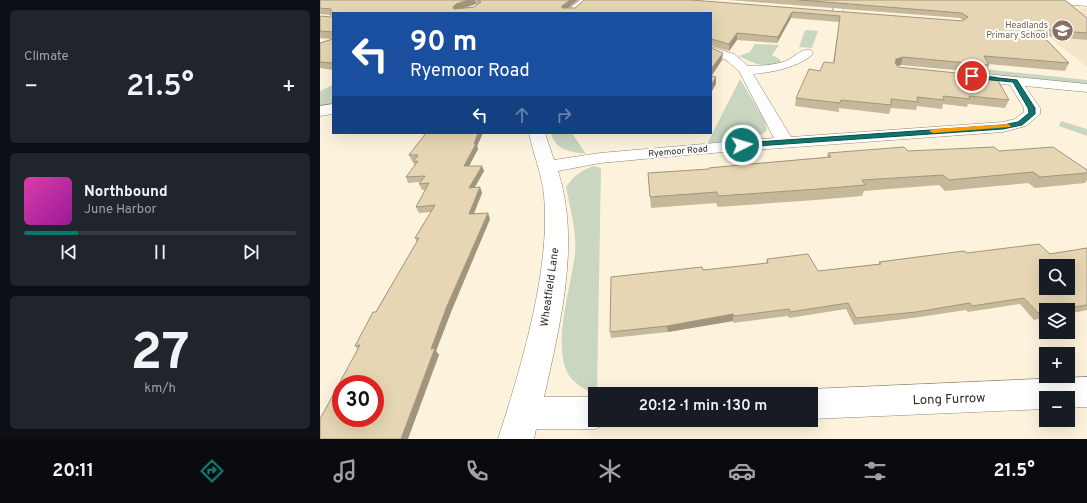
<!DOCTYPE html>
<html lang="en">
<head>
<meta charset="utf-8">
<style>
	:root { --surface:#171b24; --page:#20242c; --text:#f1f3f6; --muted:#9ea1a6; --line:#363941; --accent:#0f766e }
	body { margin:0; font-family:Overpass,sans-serif; background:var(--page); color:var(--text); height:100vh; display:flex; flex-direction:column; font-size:15px; white-space:nowrap }
	* { box-sizing:border-box; margin:0 }
	p { font-size:13px; color:var(--muted) }
	.icon { flex:none; width:22px; height:22px; fill:none; stroke:currentColor; stroke-width:2; stroke-linecap:round; stroke-linejoin:round }
	.map { position:relative; flex:1; overflow:hidden }
	.side { display:flex; flex-direction:column; gap:10px; padding:10px; background:#0d0f14; width:320px }
	.side>* { flex:none }
	.hud { position:absolute; left:12px; top:12px; width:380px; height:122px; border-radius:0px; box-shadow:0 4px 16px #0002; background:#1a4fa0; color:#fff; overflow:hidden }
	.controls { position:absolute; left:719px; top:259px; display:grid; gap:8px }
	.controls a { display:grid; place-items:center; width:36px; height:36px; border-radius:0px; background:var(--surface); box-shadow:0 4px 16px #0002; font-size:20px }
	.speed { position:absolute; left:12px; top:375px; display:flex; gap:8px; font-size:20px; font-weight:700; text-align:center }
	.speed>* { display:grid; place-content:center; width:52px; height:52px; border-radius:50%; background:var(--surface); box-shadow:0 4px 16px #0002; line-height:1 }
	.speed .limit { border:6px solid #d22; background:#fff; color:#111 }
	.pin { position:absolute; display:grid; place-items:center; width:34px; height:34px; color:#fff; margin:-17px; border:2px solid #fff; border-radius:50%; box-shadow:0 1px 4px #0007 }
	.me { position:absolute; width:44px; margin:-22px; rotate:85deg; stroke-linejoin:round; filter:drop-shadow(0 0 3px #0008) }
	.turn { display:flex; align-items:center; gap:14px; height:84px; padding:0 12px; font-size:18px }
	.turn .icon { width:52px; height:52px; stroke-width:2.5 }
	.turn b { display:block; font-size:28px; line-height:34px }
	.lanes { display:flex; align-items:center; height:38px; padding:0 12px; background:#0003; justify-content:center; gap:20px; direction:ltr }
	.lanes .off { opacity:.35 }
	.big { font-size:30px; font-weight:600; line-height:1.1 }
	.side .tile { flex:1; display:flex; flex-direction:column; justify-content:center; gap:6px; min-width:0; padding:0 14px; border-radius:6px; background:var(--page) }
	.side .dial { align-items:center; gap:0 }
	.dial b { font-size:52px; line-height:1 }
	.song { display:flex; align-items:center; gap:12px }
	.cover { width:48px; height:48px; border-radius:6px; background:linear-gradient(135deg,hsl(320 70% 55%),hsl(300 70% 35%)) }
	.played { height:4px; border-radius:2px; background:linear-gradient(90deg,var(--accent) 20%,var(--line) 20%) }
	.keys { display:flex; justify-content:space-around; direction:ltr }
	.heat { display:flex; justify-content:space-between; align-items:center; font-size:22px; direction:ltr }
	.trip { position:absolute; left:268px; top:387px; width:230px; height:40px; border-radius:0px; background:var(--surface); box-shadow:0 4px 16px #0002; font-weight:600; line-height:40px; text-align:center }
	.tabs { display:flex; height:64px; justify-content:space-around; align-items:center; background:#090b0e; color:var(--muted) }
	.tabs .icon { width:28px; height:28px }
	.tabs .on { color:var(--accent) }
	.tabs b { font-size:18px; color:var(--text) }
	main { display:flex; flex:1; min-height:0 }
	.map>svg:first-child { display:block }
</style>
</head>
<body>
<main>
<section class="side">
<div class="tile"><p>Climate</p>
<div class="heat"><a>−</a><b class="big">21.5°</b><a>+</a></div>
</div>
<div class="tile">
<div class="song"><i class="cover"></i><div><b>Northbound</b><p>June Harbor</p></div></div>
<div class="played"></div>
<div class="keys"><svg class="icon" aria-label="previous" viewBox="0 0 24 24"><path d="M18 5L8 12l10 7zM5 5v14"/></svg><svg class="icon" aria-label="pause" viewBox="0 0 24 24"><path d="M8 5v14M16 5v14"/></svg><svg class="icon" aria-label="next" viewBox="0 0 24 24"><path d="M6 5l10 7-10 7zM19 5v14"/></svg></div>
</div>
<div class="tile dial"><b>27</b><p>km/h</p></div>
</section>
<div class="map">
<svg width="767" height="439" viewBox="0 0 767 439">
	<rect width="100%" height="100%" fill="#fdf3dd"/>
	<path fill="#f4e6ca" d="M758 7 767 8V67L711 23 761 11Z"/>
	<path fill="#c9d6c0" d="M485 30 498 31 492 48 479 47Z
		M435 44 459 45 452 55 459 59 462 63C440 67 440 66 419 56L430 52Z
		M664 69 767 80V86L666 75Z
		M420 79 445 121 447 130C431 144 407 142 387 144Z
		M13 85V106L0 108V91Z
		M741 121 767 129V136L739 126Z
		M231 133H252L266 154C250 152 235 150 231 133Z
		M273 166 281 168 277 394 275 395C265 389 252 383 247 372 233 341 251 287 255 254 257 232 250 208 246 187 253 176 261 171 273 166Z"/>
	<g fill="none" stroke-linecap="round" stroke-linejoin="round">
		<defs>
			<path id="minor" d="M260 0H269L255 13H244Z
				M517 0H525L522 13 517 16 512 13Z
				M726 0H767V6L730 3Z
				M391 47 414 54 428 66C441 66 454 65 466 61 474 57 482 48 491 50L493 53 491 56C474 68 455 72 433 74L471 137 683 122 695 119 704 112V108L690 85 641 79 639 76 641 73 646 72 767 84V92L705 86 720 108V114L706 126 683 132 378 154 280 163 238 171C261 243 240 325 224 397H275V420H289L287 424 275 429H216L214 439H178C201 367 231 270 224 195 222 174 213 154 209 133H225L234 160 280 153 454 138 419 71 406 60 391 54Z
				M13 104V114L0 116V106Z
				M767 377V407L748 408V398H726V409L491 419V394H479L491 389Z"/>
		</defs>
		<use href="#minor" stroke="#8d8470" stroke-width="1"/>
		<use href="#minor" fill="#fff" fill-rule="evenodd"/>
	</g>
	<path fill="#c6b89a" fill-rule="evenodd" d="M0 0H258L247 8H255L264 0 642 21H643L640 18 409 0H745L767 18V40L723 36 749 63 745 71 668 64 669 65 666 73 581 65 577 66 578 67 689 100 685 108 648 104 647 107 623 104 622 109 597 106 596 110 571 108 569 114 519 108V112L475 106 476 98 500 71 513 63 519 22 471 18 457 43 417 40 409 51 391 46V13H13V39L0 38V16L11 17V15L0 14ZM156 4 157 5 154 7 142 8Z
		M13 39V70L0 68V43Z
		M106 133H163L157 146 158 149 149 166H162L164 171 154 188 160 187 162 193 154 214 168 213 170 219 131 312 116 351 119 355 38 349 35 346 97 242 95 238 111 212 99 213 96 207 106 190H102L99 184 100 182 88 183 86 177 95 166 93 162 94 161H92L89 155Z
		M588 151H679L767 173V180L765 183 715 188 708 183 625 191 619 185 544 191 542 196 496 200 398 207 396 203 331 208 328 173 389 169V168L507 157 508 153Z
		M767 248V310L748 314V310H726V317L714 320 700 304 648 312 646 310 593 318 534 325 526 309 469 318 468 316 413 323V321L348 332 291 338 290 332 383 270 446 263 447 259 498 271 559 264V262L647 253 730 254Z"/>
	<path fill="#a1967d" d="M148 0H155L156 4 138 10 134 13 133 7 136 4Z
		M250 0H258L243 12 242 8V6Z
		M472 12 471 18 457 43 458 37Z
		M417 33V40L409 51V44Z
		M403 53 402 60 391 77V69Z
		M583 57 581 65 575 67 576 59Z
		M396 77V84L391 93V85Z
		M158 133H163L157 146 158 149 146 172 144 166Z
		M162 166 164 171 151 194 149 188Z
		M160 187 162 193 151 220 149 214Z
		M168 213 170 219 131 312 116 351 119 355 88 439H81L111 349 127 306Z
		M413 314V321L348 332 347 326Z"/>
	<path fill="#e6d6b3" stroke="#a1967d" fill-rule="evenodd" d="M0 0H148L136 4 133 7 134 9 154 7 161 2 157 0H250L242 6V8H255L264 0H371L642 21 648 17 642 13 479 0H745L767 18V33L716 29 749 63 664 56 669 65 583 57 576 59 575 63 578 67 676 77 689 100 649 96 650 99 623 96 624 100 597 97 598 102 571 99V105L521 100 520 103 476 98 489 69 500 71 504 62 514 63 520 16 472 12 458 37 417 33 409 44 391 39V13H13V32L0 31V16L11 17V9L0 8Z
		M13 39V63L0 62V43Z
		M391 48 403 53 391 69Z
		M391 76 396 77 391 85Z
		M106 133H158L154 144H156L144 166H162L149 188 160 187 149 214 168 213 127 306 111 349 115 348 81 439H0V419L40 345 35 346 53 312H56L99 238H95L115 205 96 207 109 183 99 184 105 176 86 177 98 161 93 162 98 155H89ZM21 384H55V418H21Z
		M584 147 588 151 674 147 679 151 733 147 767 170V173L720 177 713 172 629 180 623 175 542 180 545 185 498 189 398 196 397 192 330 197 328 173 389 169V168L420 165 511 157 508 153Z
		M719 244 730 254 767 248V305L736 310H726V312L718 313 704 298 652 306 650 303 596 312 536 318 528 303 470 312 469 309 414 316 413 314 347 326 290 332 291 277 382 267 383 270 448 263 447 259 488 254 498 271 561 264 559 262 644 251 647 253ZM726 266H748V288H726Z"/>
	<path fill="#0f766e" stroke="#0a4d48" d="M652 75 697 80 715 108V114L702 125 683 129 422 147 418 145 422 143 683 125 698 122 709 113 708 108 693 82 650 78V75Z"/>
	<path fill="#f59e0b" d="M688 124 691 126 690 127 613 133 609 131 613 129Z"/>
	<defs>
		<symbol id="school-disc" viewBox="-11 -11 22 22"><circle r="9.5" fill="#8d6e63" stroke="#fff"/><path d="M0-5L7-2L0 1L-7-2ZM-4 1L0 2.5L4 1V4Q0 6-4 4Z" fill="#fff"/></symbol>
	</defs>
	<g fill-rule="evenodd">
		<use href="#school-disc" x="730" y="18" width="25" height="25"/>
	</g>
	<g text-anchor="middle" stroke-width="4" stroke-linejoin="round" paint-order="stroke">
		<g font-size="9" fill="#785e54" stroke="#fff" text-anchor="end">
			<text x="728" y="28">Headlands<tspan x="728" dy="10">Primary School</tspan></text>
		</g>
		<g font-size="9" fill="#302d24" stroke="#fff">
			<text transform="translate(358 151) rotate(-5)" y="3">Ryemoor Road</text>
		</g>
		<g font-size="11" fill="#302d24" stroke="#fff">
			<text transform="translate(229 287) rotate(-82)" y="4">Wheatfield Lane</text>
		</g>
		<g font-size="13" fill="#302d24" stroke="#fff">
			<text transform="translate(629 398) rotate(-2)" y="5">Long Furrow</text>
		</g>
	</g>
</svg>
<div class="controls">
<a><svg class="icon" aria-label="search" viewBox="0 0 24 24"><circle cx="10" cy="10" r="6"/><path d="M15 15l6 6"/></svg></a>
<a><svg class="icon" aria-label="layers" viewBox="0 0 24 24"><path d="M12 4l9 5-9 5-9-5zM3 14l9 5 9-5"/></svg></a>
<a>+</a>
<a>−</a>
</div>
<div class="speed"><div class="limit">30</div></div>
<div class="pin" style="left:652px;top:76px;background:#d93025"><svg class="icon" aria-label="arrive" viewBox="0 0 24 24"><path d="M6 21V4h12l-3 4 3 4H6"/></svg></div>
<svg class="me" style="left:422px;top:145px" viewBox="-20 -20 40 40"><circle r="17" fill="#0f766e" stroke="#fff" stroke-width="3"/><path d="M0-11L8 9 0 5-8 9z" fill="#fff"/></svg>
<div class="trip">20:12 · 1 min · 130 m</div>
<div class="hud">
<div class="turn"><svg class="icon" aria-label="left" viewBox="0 0 24 24"><path d="M17 20v-9H6M10 6l-5 5 5 5"/></svg><div><b>90 m</b>Ryemoor Road</div></div>
<div class="lanes"><svg class="icon" aria-label="left" viewBox="0 0 24 24"><path d="M17 20v-9H6M10 6l-5 5 5 5"/></svg><svg class="icon off" aria-label="ahead" viewBox="0 0 24 24"><path d="M12 20V5M6 11l6-6 6 6"/></svg><svg class="icon off" aria-label="right" viewBox="0 0 24 24"><path d="M7 20v-9h11M14 6l5 5-5 5"/></svg></div>
</div>
</div>
</main>
<nav class="tabs">
<b>20:11</b>
<svg class="icon on" aria-label="directions" viewBox="0 0 24 24"><path d="M12 3l9 9-9 9-9-9zM9 14v-3h6M13 9l2 2-2 2"/></svg>
<svg class="icon" aria-label="music" viewBox="0 0 24 24"><path d="M9 18V5l10-2v13"/><circle cx="6" cy="18" r="3"/><circle cx="16" cy="16" r="3"/></svg>
<svg class="icon" aria-label="phone" viewBox="0 0 24 24"><path d="M5 4h4l2 5-3 2q2 4 5 5l2-3 5 2v4C11 20 4 13 5 4z"/></svg>
<svg class="icon" aria-label="climate" viewBox="0 0 24 24"><path d="M12 3v18M4 7l16 10M4 17L20 7"/></svg>
<svg class="icon" aria-label="car" viewBox="0 0 24 24"><path d="M5 17H2v-5l4-1 3-4h7l3 4 3 1v5h-3M9 17h6M6 11h13"/><circle cx="7" cy="17" r="2"/><circle cx="17" cy="17" r="2"/></svg>
<svg class="icon" aria-label="filters" viewBox="0 0 24 24"><path d="M4 7h16M4 17h16"/><circle cx="9" cy="7" r="2"/><circle cx="15" cy="17" r="2"/></svg>
<b>21.5°</b>
</nav>
</body>
</html>
